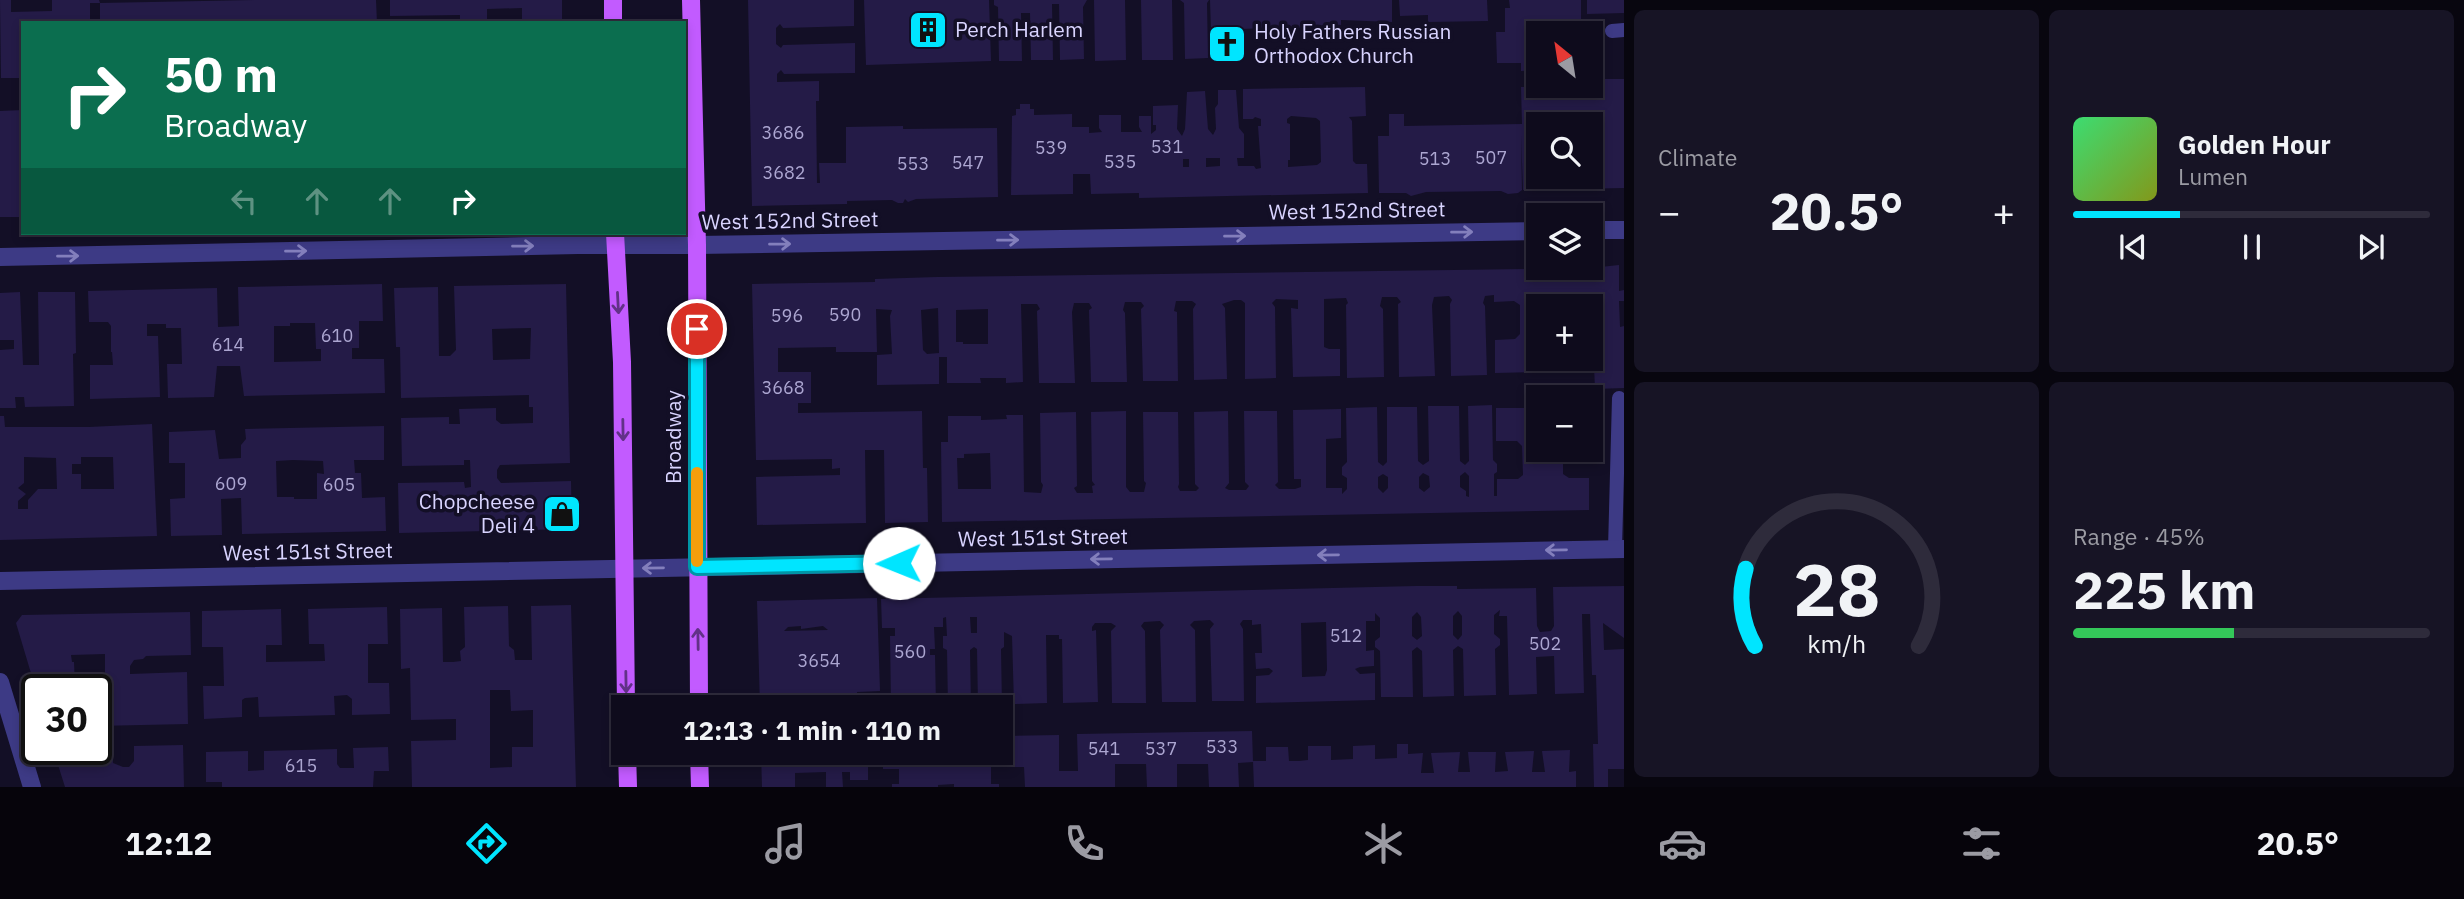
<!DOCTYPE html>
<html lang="en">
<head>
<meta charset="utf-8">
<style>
	:root { --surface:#0e0b1c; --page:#171425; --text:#f1f3f6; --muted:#9b9ba3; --line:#2e2b3b; --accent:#00e5ff }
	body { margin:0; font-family:"IBM Plex Sans",sans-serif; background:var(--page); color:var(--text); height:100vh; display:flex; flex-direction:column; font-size:26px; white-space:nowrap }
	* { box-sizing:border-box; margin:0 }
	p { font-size:23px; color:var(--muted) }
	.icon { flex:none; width:38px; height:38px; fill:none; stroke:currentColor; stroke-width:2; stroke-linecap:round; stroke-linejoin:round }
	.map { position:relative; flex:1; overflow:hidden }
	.details { display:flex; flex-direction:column; gap:10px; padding:10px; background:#08060f; width:840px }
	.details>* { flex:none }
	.banner { position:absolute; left:21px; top:21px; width:665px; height:214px; border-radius:0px; box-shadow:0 4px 10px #0003,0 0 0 2px var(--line); background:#0b6e4f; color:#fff; overflow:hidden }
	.needle { width:46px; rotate:330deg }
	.fabs { position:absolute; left:1526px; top:21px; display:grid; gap:14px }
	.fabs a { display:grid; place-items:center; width:77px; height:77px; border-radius:0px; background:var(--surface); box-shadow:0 4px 10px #0003,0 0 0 2px var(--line); font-size:35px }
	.speed { position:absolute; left:21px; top:674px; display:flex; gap:14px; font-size:35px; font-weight:700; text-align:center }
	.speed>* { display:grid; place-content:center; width:91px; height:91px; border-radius:50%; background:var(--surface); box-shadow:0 4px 10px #0003,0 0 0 2px var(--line); line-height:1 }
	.speed .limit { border:4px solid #111; border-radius:10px; background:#fff; color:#111 }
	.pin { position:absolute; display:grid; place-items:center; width:60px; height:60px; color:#fff; margin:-30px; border:4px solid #fff; border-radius:50%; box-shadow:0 2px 7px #0007 }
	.me { position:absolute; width:77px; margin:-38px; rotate:269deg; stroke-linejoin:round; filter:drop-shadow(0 0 5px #0008) }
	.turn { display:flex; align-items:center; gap:24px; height:147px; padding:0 28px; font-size:32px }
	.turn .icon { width:91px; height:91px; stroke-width:2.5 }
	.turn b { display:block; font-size:49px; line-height:60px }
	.lanes { display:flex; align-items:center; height:66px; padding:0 28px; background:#0003; justify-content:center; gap:35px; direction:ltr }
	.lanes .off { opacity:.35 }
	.big { font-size:52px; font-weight:800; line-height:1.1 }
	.details .card { flex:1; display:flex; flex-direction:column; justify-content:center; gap:10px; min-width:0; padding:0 24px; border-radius:10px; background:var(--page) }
	.details .dial { align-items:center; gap:0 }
	.dial svg { height:182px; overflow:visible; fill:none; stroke:var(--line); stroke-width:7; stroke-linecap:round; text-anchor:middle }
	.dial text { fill:var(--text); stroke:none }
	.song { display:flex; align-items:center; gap:21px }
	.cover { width:84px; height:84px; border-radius:10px; background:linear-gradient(135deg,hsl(140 70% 55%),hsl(70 70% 35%)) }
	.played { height:7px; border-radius:4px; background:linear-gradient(90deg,var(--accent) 30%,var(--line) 30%) }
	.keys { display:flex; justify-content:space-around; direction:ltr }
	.heat { display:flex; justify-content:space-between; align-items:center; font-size:38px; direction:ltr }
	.charge { height:10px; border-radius:5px; background:linear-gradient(90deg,#34c759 45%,var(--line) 0) }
	.details .tiles { flex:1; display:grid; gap:10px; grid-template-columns:repeat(2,1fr) }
	.trip { position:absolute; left:611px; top:695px; width:402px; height:70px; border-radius:0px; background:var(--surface); box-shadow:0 4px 10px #0003,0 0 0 2px var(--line); font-weight:800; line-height:70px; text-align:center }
	.menu { display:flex; height:112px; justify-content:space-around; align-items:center; background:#06040b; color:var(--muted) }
	.menu .icon { width:49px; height:49px }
	.menu .current { color:var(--accent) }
	.menu b { font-size:32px; color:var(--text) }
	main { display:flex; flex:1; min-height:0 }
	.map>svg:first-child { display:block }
</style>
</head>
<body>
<main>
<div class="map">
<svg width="1624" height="787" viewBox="0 0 1624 787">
	<rect width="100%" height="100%" fill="#130f26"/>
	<path fill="#241b47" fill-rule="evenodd" d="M0 0H11V12L52 11V0H99L100 3H90V23H23V78H1Z
		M254 0H376L377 23H100V3Z
		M390 0H562V23H522V8L487 9V23H460V15L390 16Z
		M748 0H854V26L783 28 780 24 776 28V44L781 48 783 45 855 43V73L784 74 781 70 777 74V82L819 81V101H816L817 183H820L819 163H846V127L903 126V129L997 128 998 197 916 199 908 202 905 199 903 203H898L892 200 847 201V204L752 206Z
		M864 0H989L991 61 866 65Z
		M994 0H1087L1083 7 1084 59 1060 60 1059 4H1052L1053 60H1031L1030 13H1021L1022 61H999L998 7 994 5Z
		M1094 0H1125L1126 60 1095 61Z
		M1141 0H1172L1173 60H1142Z
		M1180 0H1209L1207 3 1208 58 1185 59 1184 3Z
		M1210 0H1392V22L1341 20V27L1291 28V35L1267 36V28L1241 29 1242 60 1212 61Z
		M1399 0H1487L1488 21 1428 22V15L1400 16Z
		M1509 0H1581V33H1538V70L1521 71V63H1497L1496 32H1505V8H1510Z
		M1587 0H1624V13L1587 14Z
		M1591 79H1624V188L1523 190 1521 135 1522 190 1518 193 1508 194 1501 191 1426 192 1411 196 1406 193H1379L1378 136H1389V114H1404V126L1522 124 1521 87 1591 86ZM1538 124H1591V177H1538Z
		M1365 87 1366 116 1349 117 1352 121 1353 161 1356 164H1367L1368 193 1139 198V193L1091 194 1090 174H1073V194L1011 195 1012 116 1016 115V109H1020V104H1030V109H1034V115L1072 114V127H1089V133L1102 132 1099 128V115H1121V132H1142L1139 127V116H1151V134L1156 130V125H1153V106L1178 105 1177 129 1182 136 1185 129 1187 92 1205 91 1208 129 1213 135 1216 129 1215 108 1218 104V90H1236L1239 128 1244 134V158H1237L1238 166H1254L1256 169 1261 168 1258 126H1261V119L1255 117 1253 119H1243V89ZM1291 116 1316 118 1320 121 1321 162 1317 165 1288 167V160H1290V124L1287 123V119ZM1206 158H1220V166L1206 167ZM1183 159H1189V167H1183Z
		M23 110V217H0V111Z
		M1619 265V291L1624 290V301H1619L1620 327 1624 326V388L1595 389 1594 366 1587 365V371L1495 373V340L1515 339 1520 334V305L1514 301 1494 302V295L1485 296 1483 303 1485 306 1487 375 1451 376 1450 304 1452 300 1449 296 1434 297 1432 305 1435 376 1399 377 1398 304 1401 302 1397 297H1382L1380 306 1383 309 1384 377 1347 378 1346 305 1348 303 1346 298 1324 299V347L1329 349H1340V376L1293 377 1291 308 1298 309V300L1276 299 1272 303 1275 307 1276 378 1245 379V303L1241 300H1234L1222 304 1225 308 1227 379 1194 380 1193 309 1196 304 1192 301H1176L1174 311 1177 312 1178 381H1143L1141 309 1144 306 1141 302H1125L1123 310 1125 313 1127 382H1091L1089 310 1092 308 1089 303H1074L1072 312 1075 383H1039L1037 311 1040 309 1037 304H1021L1023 382 1006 383V378H980L981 383H947V357H939V384L877 385V355L892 354 890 316 892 310 876 309 877 352H836V347L778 348V372H811V403H798V413L922 411 923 468H927L928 522 885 523 884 450H865L866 523 757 525 756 477 840 475V468L832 469V459L756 460 752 284 875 282V279L937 277 1591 268ZM1565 300H1586V306H1591L1594 351H1591V359H1538V306H1560ZM938 308 939 353 927 354 923 350 921 310ZM988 309V344H963V342H956V310Z
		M382 284 383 321H359V348H352V359H384L385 393 244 396 240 366H217L214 397 168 398 167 364H182L181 328H166V324H147V336H158L160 397 90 399V365H113L112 352H111V326L108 322H89L88 291 217 288 218 327 239 326 238 287ZM290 323H315L316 349H321V361L274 362V326H290Z
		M566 284 570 463 500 465 497 470V478L501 483 571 481 572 529 399 533 398 483 464 482 465 488 471 487 470 460H464V465L402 466 401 418 449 417V424H460L459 409 496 408V420L501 424 533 423V407H529V395L401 398 400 347H396L394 288 438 287 439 356H450L456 350 454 286ZM531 328 530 359 493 360 492 329Z
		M20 292 23 365H39L38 292H75L76 353 73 354 74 406 25 407 24 397H15L16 408H0V350L14 349V340H0V293Z
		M1492 405 1493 460 1497 464V472L1494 474V496H1497V479H1518L1523 475 1522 446 1517 441H1496V408H1538V450H1563V474L1569 478H1589V510L942 522 941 442H948V416H981V420L1007 419 1006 415H1023L1024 492 1041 493 1043 485 1041 482 1040 413 1076 412 1077 486 1074 488 1077 493H1093L1092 486 1095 485 1092 481 1091 412 1126 411V487L1130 492H1144L1146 483 1144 481 1143 412H1178L1179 484 1178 487 1180 491H1196L1199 488 1195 484 1194 412 1228 411 1229 483 1225 488 1229 490H1246L1249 486 1245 482 1244 411H1277L1278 482 1275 485 1279 489H1295L1301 487V479H1294L1293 410 1341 409V438L1326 439V488H1342V494L1347 489V478L1342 475V467L1347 462 1346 408 1377 407 1378 462 1383 466 1387 462V407H1417L1418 461 1423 465 1429 461 1428 406H1459L1460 461 1465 465 1469 461 1468 406ZM990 453 991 489H958L957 458H964V454ZM1465 472 1469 476V497L1466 496V491L1460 487V476ZM1423 473 1429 476 1430 487 1424 492 1419 488V477ZM1383 474 1388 477V488L1383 493 1378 488V477Z
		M0 416H4L5 427H89L152 424 157 536 0 540ZM24 457 56 458 57 489H38L28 500V509H18V501L26 494 18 488 24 483ZM81 457H113L114 489H81V474H72V464H81Z
		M384 426V460H354L355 473H361L362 498 385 497 386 531 242 534 241 498 221 499 222 535 171 536 170 499 185 498V463H169V432L215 430 219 459 241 458V445L246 439 245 429ZM293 460 323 461 324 474 317 473V499H294V497H277L276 461Z
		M1416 586H1457V589L1536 588 1537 626 1540 632 1551 631 1554 626 1553 587 1624 586V638L1603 623 1604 650 1624 649V769H1608V787H1594L1593 744H1598L1596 675H1592L1590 614H1582L1584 693 1555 694 1554 656 1536 657 1537 694 1509 695 1507 616H1499L1500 610 1494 615V634L1500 639V645L1495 649 1496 695 1464 696 1463 649 1458 646 1453 650 1454 696 1423 697 1422 651 1417 647 1412 651 1413 697H1381L1380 651 1375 647V641L1380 637V618L1375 613V621H1366V651L1374 650V666L1360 667 1355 669 1360 674 1375 673V700L1256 703V676L1269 675 1273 671 1269 668 1256 669 1255 653H1262L1261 624 1252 625V620H1243L1240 624 1243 629 1244 701H1212L1210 629 1214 624 1210 620 1194 621 1190 625 1195 630 1196 702H1162L1160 630 1164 625 1160 621 1144 622 1141 626 1145 631 1146 703H1112L1111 631 1116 626 1111 623H1095L1092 627V631L1096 630 1098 702 1063 703 1062 639H1059V635H1046L1047 703 1014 704 1012 636 1004 632V647L1001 649 1002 706H978L977 649 974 647 970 650 971 707H948L947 650 943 648V636H947L946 617 943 618V627H934L935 649H930V655H935L936 705H891L890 636H895V628H882L881 599ZM1458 611 1462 616V635L1458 640 1453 635V616ZM1417 612 1421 617 1422 636 1417 640 1412 636V617ZM970 617H977V633H971ZM1326 622 1327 670 1325 676 1302 677 1301 623Z
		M877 598 880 691 857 692V707H760L757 601ZM801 626V629L823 626 828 630 784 631 788 627Z
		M571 605 576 787H412L411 741 456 740V719L411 720 410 668 401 669 400 609 442 608 443 662H453L461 661 460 651 465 647 464 607 508 606 509 646 514 650 515 660H532L531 606ZM490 690H510L511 711 533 710V747H512V767L490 768Z
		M387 607 388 644H368V683H389L390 714 352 715V699L347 695 334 696 335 715 259 717 258 697 245 698 242 700V717L204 719 203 686H224L223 647H202V611L281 609 282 645H266V662L325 661 324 644H309L308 609Z
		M190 612 191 655 146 656 143 659 134 660 130 666V674L187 672 188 724 96 726V690H36L16 623 22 615ZM105 654V686L75 687 74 662H72L71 655Z
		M1252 731 1253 762 1238 763 1239 787H1209L1208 764H1177V787H1147L1146 764H1115V787H1025L1024 767H991V784H999V787H954V784L938 785V787H892V784H899V769H883V752H1001V736L1059 735V771H1078L1077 734Z
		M112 735 113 763 123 767H129L134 761V746L183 745 184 787H65L53 749H96V736Z
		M1397 744H1408V754L1423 753 1421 773H1434L1431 753 1460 752 1458 772H1470L1468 752H1496L1495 772 1508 771 1505 752 1534 751 1532 772H1545L1542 751 1570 750 1569 772 1576 771V787H1254L1253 761H1266V747H1288L1289 761H1299L1308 760V746H1331V760L1353 759V746L1375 745V759L1397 758Z
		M388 747 389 771H374L373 787H222V782H206V752L248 751V771L264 770V751L337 749V764L340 768H354L353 748Z
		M761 752H868V780H850V772H842L843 787H826V772L795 773V787H762Z"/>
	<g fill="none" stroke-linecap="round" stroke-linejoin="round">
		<path stroke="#3d3a85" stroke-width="14" d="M1612 31 1624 30
			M1615 549 1619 398"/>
		<path stroke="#3d3a85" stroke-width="18" d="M1591 230H1624
			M0 257 578 245H697L1538 231
			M0 581 1624 549
			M0 682 32 787"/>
		<path stroke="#c25bff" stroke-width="18" d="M613 0V23
			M691 0 697 245 699 707
			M615 233 622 362 626 707
			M627 752 628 787
			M699 752 700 787"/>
	</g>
	<defs><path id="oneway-shaft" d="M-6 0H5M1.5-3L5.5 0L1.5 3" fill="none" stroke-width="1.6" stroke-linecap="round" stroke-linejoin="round" transform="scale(1.75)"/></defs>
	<g stroke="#837fbc">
		<use href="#oneway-shaft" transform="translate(1462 232) rotate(-1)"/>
		<use href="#oneway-shaft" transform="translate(1235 236) rotate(-1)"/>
		<use href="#oneway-shaft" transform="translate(1008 240) rotate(-1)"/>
		<use href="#oneway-shaft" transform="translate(780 244) rotate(-1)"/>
		<use href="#oneway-shaft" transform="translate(523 246) rotate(-1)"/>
		<use href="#oneway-shaft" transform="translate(296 251) rotate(-1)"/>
		<use href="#oneway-shaft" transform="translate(68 256) rotate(-1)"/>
		<use href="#oneway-shaft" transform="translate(1556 550) rotate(179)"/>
		<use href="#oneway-shaft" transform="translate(1328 555) rotate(179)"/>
		<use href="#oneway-shaft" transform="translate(1101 559) rotate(179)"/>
		<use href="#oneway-shaft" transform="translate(653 568) rotate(179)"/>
	</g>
	<g stroke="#623188">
		<use href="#oneway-shaft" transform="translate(618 303) rotate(87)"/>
		<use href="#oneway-shaft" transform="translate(623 430) rotate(89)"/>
		<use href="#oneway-shaft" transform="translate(698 639) rotate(-91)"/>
		<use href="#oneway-shaft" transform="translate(626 682) rotate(89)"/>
	</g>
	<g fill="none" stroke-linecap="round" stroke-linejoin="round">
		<defs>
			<path id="route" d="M697 329V567L899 563"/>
		</defs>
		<use href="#route" stroke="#0095a6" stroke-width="18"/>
		<use href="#route" stroke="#00e5ff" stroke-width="12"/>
		<path stroke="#f59e0b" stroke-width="12" d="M697 473V561"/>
	</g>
	<defs>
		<symbol id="building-square" viewBox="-11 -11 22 22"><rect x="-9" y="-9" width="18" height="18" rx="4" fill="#00e5ff" stroke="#130f26"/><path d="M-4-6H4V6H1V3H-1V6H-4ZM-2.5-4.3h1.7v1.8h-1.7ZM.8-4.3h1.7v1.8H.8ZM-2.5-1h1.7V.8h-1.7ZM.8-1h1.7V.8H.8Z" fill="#111"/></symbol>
		<symbol id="church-square" viewBox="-11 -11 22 22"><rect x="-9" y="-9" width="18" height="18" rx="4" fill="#00e5ff" stroke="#130f26"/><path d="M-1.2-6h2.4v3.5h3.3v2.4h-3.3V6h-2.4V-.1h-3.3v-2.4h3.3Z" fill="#111"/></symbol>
		<symbol id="shop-square" viewBox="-11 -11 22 22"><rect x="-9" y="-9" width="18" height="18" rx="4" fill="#00e5ff" stroke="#130f26"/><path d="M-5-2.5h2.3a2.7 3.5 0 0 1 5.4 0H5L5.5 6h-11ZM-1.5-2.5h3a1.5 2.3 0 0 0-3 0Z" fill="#111"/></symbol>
	</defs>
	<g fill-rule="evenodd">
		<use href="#building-square" x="906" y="8" width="44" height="44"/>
		<use href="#church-square" x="1205" y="22" width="44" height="44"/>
		<use href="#shop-square" x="540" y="492" width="44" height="44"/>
	</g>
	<g text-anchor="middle" stroke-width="7" stroke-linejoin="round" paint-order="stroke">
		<g font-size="18" fill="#aca6d1">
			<text x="783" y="139">3686</text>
			<text x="1167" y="153">531</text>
			<text x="1051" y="154">539</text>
			<text x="1491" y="164">507</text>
			<text x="1435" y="165">513</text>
			<text x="1120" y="168">535</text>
			<text x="968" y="169">547</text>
			<text x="913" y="170">553</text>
			<text x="784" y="179">3682</text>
			<text x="845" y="321">590</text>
			<text x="787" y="322">596</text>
			<text x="337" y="342">610</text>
			<text x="228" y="351">614</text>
			<text x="783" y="394">3668</text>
			<text x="231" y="490">609</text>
			<text x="339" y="491">605</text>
			<text x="1346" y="642">512</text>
			<text x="1545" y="650">502</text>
			<text x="910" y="658">560</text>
			<text x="819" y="667">3654</text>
			<text x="1222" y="753">533</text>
			<text x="1104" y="755">541</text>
			<text x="1161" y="755">537</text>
			<text x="301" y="772">615</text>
		</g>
		<g font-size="21" fill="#d9d4ff" stroke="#130f26" text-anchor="start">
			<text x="955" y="37">Perch Harlem</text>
			<text x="1254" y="39">Holy Fathers Russian<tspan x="1254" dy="24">Orthodox Church</tspan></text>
			<text x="535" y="509" text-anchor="end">Chopcheese<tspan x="535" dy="24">Deli 4</tspan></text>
		</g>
		<g font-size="21" fill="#d9d4ff" stroke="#130f26">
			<text transform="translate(1357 211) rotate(-1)" y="7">West 152nd Street</text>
			<text transform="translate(790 221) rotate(-1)" y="7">West 152nd Street</text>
			<text transform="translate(674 437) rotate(-90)" y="7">Broadway</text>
			<text transform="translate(1043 538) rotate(-1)" y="7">West 151st Street</text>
			<text transform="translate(308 552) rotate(-1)" y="7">West 151st Street</text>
		</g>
	</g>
</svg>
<div class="fabs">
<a><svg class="needle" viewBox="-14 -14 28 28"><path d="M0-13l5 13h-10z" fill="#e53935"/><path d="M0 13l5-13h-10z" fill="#9b9ba3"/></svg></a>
<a><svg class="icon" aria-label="search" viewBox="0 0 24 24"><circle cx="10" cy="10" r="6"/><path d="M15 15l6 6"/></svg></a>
<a><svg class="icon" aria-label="layers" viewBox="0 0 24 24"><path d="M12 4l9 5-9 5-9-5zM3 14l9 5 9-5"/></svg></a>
<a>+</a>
<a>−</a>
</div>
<div class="speed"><div class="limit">30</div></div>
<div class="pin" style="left:697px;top:329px;background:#d93025"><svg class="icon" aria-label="arrive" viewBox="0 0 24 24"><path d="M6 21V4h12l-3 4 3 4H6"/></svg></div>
<svg class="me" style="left:899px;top:563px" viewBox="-20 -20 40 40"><circle r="19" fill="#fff"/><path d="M0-13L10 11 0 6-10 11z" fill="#00e5ff"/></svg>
<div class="trip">12:13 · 1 min · 110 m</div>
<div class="banner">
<div class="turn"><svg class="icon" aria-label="right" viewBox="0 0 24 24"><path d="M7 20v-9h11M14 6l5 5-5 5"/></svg><div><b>50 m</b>Broadway</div></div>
<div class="lanes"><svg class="icon off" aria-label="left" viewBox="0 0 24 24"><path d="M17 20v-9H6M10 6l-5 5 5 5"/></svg><svg class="icon off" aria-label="ahead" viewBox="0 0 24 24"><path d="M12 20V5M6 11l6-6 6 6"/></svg><svg class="icon off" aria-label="ahead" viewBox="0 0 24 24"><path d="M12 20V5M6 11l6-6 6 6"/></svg><svg class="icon" aria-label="right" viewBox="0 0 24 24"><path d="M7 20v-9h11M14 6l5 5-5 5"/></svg></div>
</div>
</div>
<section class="details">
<div class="tiles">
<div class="card"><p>Climate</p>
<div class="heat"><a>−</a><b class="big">20.5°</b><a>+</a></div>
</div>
<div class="card">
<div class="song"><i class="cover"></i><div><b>Golden Hour</b><p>Lumen</p></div></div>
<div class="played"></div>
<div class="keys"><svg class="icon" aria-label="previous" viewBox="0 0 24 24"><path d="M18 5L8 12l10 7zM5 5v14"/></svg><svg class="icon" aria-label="pause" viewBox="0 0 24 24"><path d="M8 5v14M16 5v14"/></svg><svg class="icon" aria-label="next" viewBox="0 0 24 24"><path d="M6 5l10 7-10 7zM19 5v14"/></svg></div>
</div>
<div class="card dial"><svg viewBox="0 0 100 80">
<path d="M14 69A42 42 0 1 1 86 69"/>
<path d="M14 69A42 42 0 0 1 10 35" stroke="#00e5ff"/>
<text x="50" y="56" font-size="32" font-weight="700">28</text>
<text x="50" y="72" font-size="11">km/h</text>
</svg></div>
<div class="card"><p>Range · 45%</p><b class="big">225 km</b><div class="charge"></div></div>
</div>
</section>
</main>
<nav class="menu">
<b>12:12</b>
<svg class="icon current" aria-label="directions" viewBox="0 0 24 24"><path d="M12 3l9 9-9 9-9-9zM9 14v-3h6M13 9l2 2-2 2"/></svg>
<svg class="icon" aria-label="music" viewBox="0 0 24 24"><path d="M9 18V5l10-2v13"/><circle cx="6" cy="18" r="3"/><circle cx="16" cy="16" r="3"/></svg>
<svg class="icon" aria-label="phone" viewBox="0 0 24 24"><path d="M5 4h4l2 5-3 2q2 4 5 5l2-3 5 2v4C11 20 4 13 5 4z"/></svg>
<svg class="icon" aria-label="climate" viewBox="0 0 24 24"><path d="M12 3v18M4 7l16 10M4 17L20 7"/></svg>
<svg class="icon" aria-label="car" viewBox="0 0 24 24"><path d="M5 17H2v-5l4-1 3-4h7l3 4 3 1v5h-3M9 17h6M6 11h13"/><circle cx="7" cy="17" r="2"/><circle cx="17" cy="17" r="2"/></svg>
<svg class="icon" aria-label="filters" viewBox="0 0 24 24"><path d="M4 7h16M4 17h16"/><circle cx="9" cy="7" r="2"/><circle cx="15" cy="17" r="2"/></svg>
<b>20.5°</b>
</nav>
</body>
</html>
